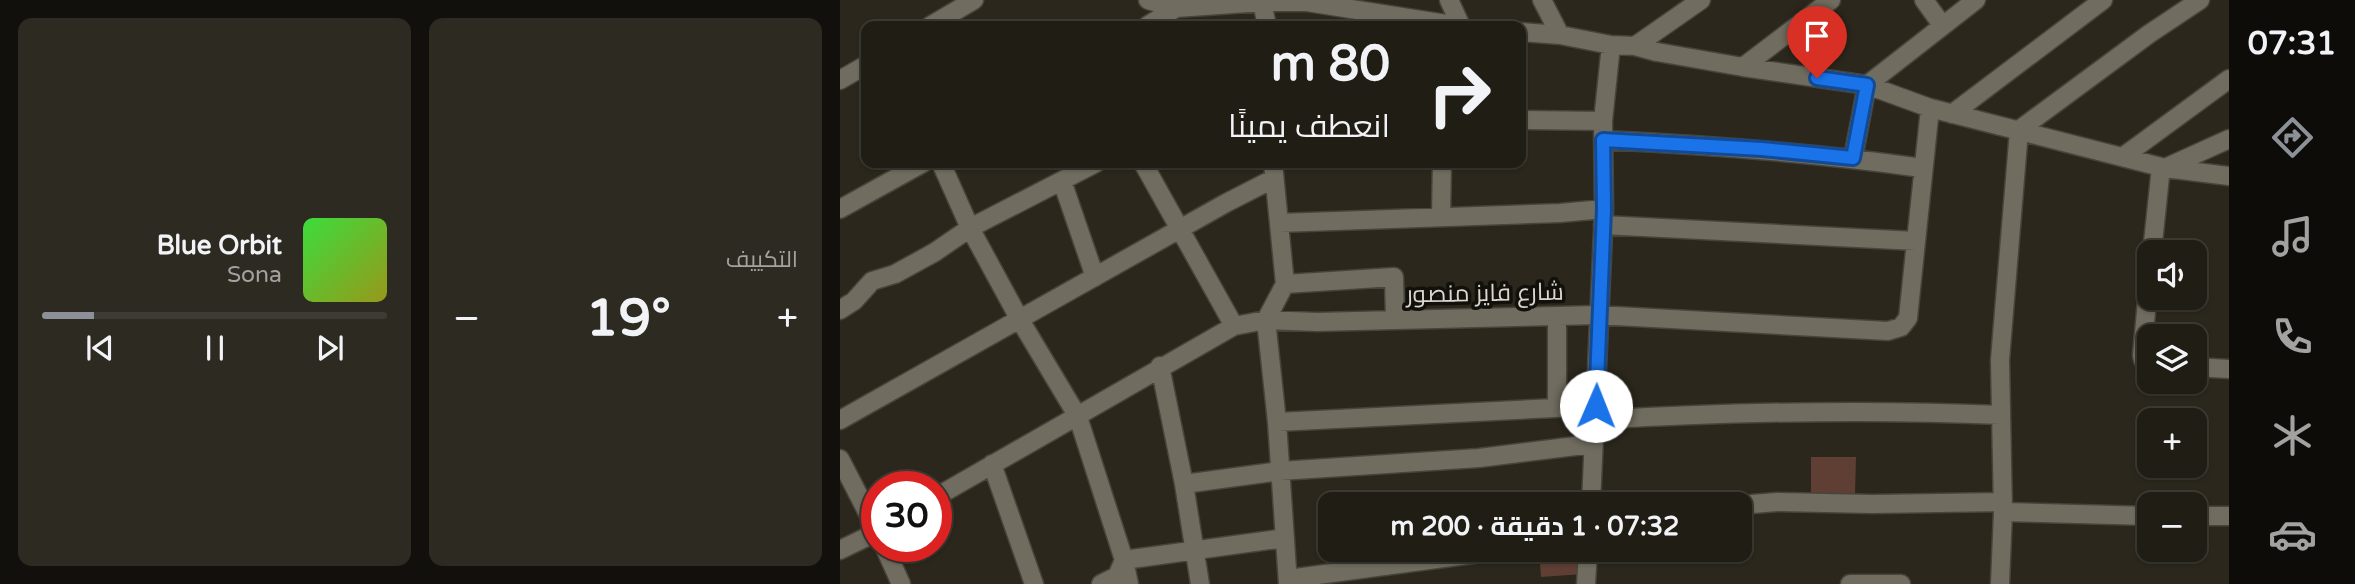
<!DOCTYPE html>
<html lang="ar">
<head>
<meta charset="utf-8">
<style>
	:root { --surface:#201d15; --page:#2d2a22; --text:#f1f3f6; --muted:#a2a2a0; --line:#3d3b34; --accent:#8c9099 }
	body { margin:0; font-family:"Varela Round",Cairo,sans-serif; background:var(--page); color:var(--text); direction:rtl; height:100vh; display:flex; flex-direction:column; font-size:26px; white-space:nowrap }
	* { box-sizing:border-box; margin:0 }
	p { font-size:23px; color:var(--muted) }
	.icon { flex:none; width:38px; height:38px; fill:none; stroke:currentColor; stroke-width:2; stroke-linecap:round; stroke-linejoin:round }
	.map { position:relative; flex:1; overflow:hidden; direction:ltr }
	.details { display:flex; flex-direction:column; gap:18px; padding:18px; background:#12100c; width:840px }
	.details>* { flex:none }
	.guide { position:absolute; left:21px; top:21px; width:665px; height:147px; border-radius:14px; box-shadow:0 2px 5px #0004,0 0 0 2px var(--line); direction:rtl; background:#201d15; color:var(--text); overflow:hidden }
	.fabs { position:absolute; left:1297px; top:240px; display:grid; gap:14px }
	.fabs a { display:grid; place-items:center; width:70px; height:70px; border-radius:14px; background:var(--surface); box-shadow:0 2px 5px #0004,0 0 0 2px var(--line); font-size:35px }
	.speed { position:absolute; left:21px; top:471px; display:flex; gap:14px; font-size:35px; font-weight:700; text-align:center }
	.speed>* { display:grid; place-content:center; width:91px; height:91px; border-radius:50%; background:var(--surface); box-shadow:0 2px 5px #0004,0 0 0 2px var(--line); line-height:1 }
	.speed .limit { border:10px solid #d22; background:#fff; color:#111 }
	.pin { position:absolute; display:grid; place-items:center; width:60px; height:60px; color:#fff; margin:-72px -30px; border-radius:50% 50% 50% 0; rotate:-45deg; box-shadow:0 0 7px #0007 }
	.pin .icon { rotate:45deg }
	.me { position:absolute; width:77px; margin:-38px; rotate:1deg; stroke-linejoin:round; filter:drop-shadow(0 0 5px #0008) }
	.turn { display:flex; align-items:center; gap:24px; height:147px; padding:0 21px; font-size:32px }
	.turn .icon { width:91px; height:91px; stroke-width:2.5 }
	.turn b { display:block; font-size:49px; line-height:60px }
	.big { font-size:52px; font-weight:700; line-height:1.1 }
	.details .widget { flex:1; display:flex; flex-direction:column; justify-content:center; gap:10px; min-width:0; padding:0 24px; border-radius:14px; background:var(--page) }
	.song { display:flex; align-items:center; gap:21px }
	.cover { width:84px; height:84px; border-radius:10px; background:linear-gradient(135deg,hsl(120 70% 55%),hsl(60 70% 35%)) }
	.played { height:7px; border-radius:4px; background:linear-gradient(90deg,var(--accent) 15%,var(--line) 15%) }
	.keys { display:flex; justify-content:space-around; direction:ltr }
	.heat { display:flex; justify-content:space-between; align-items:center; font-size:38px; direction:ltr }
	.details .tiles { flex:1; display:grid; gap:18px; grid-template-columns:repeat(2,1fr) }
	.trip { position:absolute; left:478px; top:492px; width:434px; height:70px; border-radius:14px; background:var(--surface); box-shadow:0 2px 5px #0004,0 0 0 2px var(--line); font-weight:700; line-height:70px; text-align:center; direction:rtl }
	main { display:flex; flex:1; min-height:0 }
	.tab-bar { display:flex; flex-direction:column; width:126px; justify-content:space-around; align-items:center; background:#0d0c08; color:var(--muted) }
	.tab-bar .icon { width:49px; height:49px }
	.tab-bar .selected { color:var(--accent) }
	.tab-bar b { font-size:32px; color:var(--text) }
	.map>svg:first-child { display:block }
</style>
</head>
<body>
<main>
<nav class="tab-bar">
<b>07:31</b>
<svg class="icon selected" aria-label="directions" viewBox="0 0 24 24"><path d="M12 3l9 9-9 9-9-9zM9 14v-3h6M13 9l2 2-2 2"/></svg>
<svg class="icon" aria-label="music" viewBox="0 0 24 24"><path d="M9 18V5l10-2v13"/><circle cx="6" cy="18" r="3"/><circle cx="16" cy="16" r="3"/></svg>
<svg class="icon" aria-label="phone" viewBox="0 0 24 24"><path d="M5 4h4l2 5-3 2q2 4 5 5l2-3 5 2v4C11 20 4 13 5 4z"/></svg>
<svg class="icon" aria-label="climate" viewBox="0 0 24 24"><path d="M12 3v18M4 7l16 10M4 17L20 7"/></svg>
<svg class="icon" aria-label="car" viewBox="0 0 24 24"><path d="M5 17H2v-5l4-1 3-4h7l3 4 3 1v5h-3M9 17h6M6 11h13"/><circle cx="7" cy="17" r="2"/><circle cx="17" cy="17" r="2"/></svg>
</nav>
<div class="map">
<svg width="1389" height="584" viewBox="0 0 1389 584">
	<rect width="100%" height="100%" fill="#2b271c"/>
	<path fill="#5f3f34" d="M971 457H1016L1015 495H971Z
		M699 550H742L743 574 701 577Z"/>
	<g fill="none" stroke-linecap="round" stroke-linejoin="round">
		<defs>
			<path id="minor" d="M308 0 336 8 422 2H467L619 26
				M609 0 621 26
				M702 0 720 35
				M1084 0 1102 25
				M422 2 427 26
				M90 26 134 0
				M307 26 336 8
				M681 32 720 35 771 45 795 46 817 52 903 67 1027 85 1090 108 1325 168 1389 176
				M795 46 861 0
				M903 67 991 0
				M0 80 26 65
				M1112 114 1263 0
				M681 120 763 121
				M763 140C870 145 976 153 1082 168
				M1284 156 1389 79
				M1013 158 1027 85 1136 0
				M101 163 130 228 180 320 238 417 284 560 289 584
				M303 163 394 326
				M433 163 445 284 426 320 437 422 448 584
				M1325 168 1389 139
				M222 181 255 277
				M0 209 83 163
				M601 217 602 163
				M439 223 720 213 764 209
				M763 225 1076 241
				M1312 252 1321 167
				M1309 279 1302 355 1303 360 1309 364
				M445 284 554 277 555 319
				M0 310 14 301 32 281 55 274 95 252 130 228 256 163
				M320 366 344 484 360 584
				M1354 367 1389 369
				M717 408V316
				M0 420 386 203 433 179
				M753 420C890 412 1025 409 1161 415
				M437 422 756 406
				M0 459 37 531
				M152 464 194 584
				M344 484 440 471 639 458 752 444
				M96 497 394 326 426 320 477 322 758 315 1048 331 1061 327 1068 318 1090 108
				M751 504 764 209 763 121 771 45
				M900 505 937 502 1033 504 1163 502
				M1163 512 1309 516
				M1354 516H1389
				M44 546 61 584
				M0 550 37 532
				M448 579 663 550
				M261 584 277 576 284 560 445 538
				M746 584 748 550
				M1010 584H1061
				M1160 584 1163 512 1160 360 1179 130 1309 34 1360 0"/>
		</defs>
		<use href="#minor" stroke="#47443b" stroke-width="21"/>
		<use href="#minor" stroke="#706c5f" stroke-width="18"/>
	</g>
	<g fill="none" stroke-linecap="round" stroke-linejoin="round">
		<defs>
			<path id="route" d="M756 406 764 209 763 140 922 149 1013 158 1027 85 977 78"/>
		</defs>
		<use href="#route" stroke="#114b97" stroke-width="18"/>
		<use href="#route" stroke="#1a73e8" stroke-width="12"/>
	</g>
	<g text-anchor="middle" stroke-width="7" stroke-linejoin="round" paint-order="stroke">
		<g font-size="24" fill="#d9d7d0" stroke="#12100b">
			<text transform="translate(645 293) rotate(-1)" y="8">شارع فايز منصور</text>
		</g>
	</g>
</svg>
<div class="fabs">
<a><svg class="icon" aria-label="sound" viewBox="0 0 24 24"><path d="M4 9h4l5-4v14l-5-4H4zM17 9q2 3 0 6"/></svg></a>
<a><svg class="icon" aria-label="layers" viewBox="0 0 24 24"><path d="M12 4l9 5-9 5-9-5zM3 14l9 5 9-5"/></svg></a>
<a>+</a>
<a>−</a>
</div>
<div class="speed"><div class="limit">30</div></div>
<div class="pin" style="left:977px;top:78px;background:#d93025"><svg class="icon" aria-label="arrive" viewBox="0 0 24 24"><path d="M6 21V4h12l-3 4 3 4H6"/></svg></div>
<svg class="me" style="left:756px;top:406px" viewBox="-20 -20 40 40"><circle r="19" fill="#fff"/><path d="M0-13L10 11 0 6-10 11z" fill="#1a73e8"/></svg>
<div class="trip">07:32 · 1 دقيقة · 200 m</div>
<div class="guide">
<div class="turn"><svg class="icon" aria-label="right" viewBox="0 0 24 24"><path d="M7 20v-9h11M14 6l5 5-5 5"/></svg><div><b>80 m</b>انعطف يمينًا</div></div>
</div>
</div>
<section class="details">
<div class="tiles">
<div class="widget"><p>التكييف</p>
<div class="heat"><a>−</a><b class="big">19°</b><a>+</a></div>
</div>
<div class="widget">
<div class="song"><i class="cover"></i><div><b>Blue Orbit</b><p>Sona</p></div></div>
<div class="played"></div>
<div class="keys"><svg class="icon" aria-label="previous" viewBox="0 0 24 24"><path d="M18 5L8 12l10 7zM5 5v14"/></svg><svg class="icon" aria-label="pause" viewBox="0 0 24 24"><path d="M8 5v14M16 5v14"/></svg><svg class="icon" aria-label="next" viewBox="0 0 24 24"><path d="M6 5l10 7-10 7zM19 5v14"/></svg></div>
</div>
</div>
</section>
</main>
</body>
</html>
